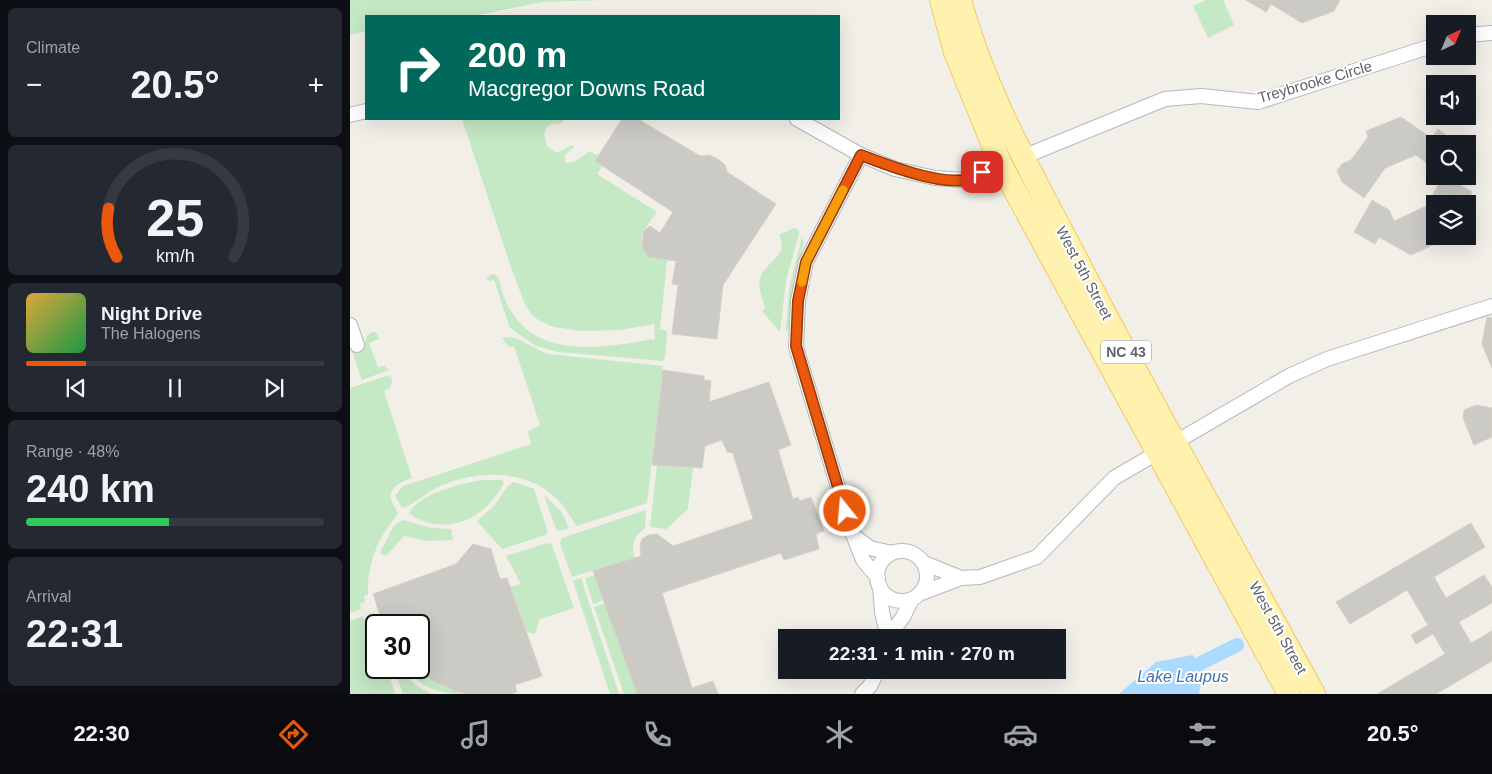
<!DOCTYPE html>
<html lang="en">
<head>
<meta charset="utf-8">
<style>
	:root { --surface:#171b24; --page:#242831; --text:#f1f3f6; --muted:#9ea1a6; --line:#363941; --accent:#ea580c }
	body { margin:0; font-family:Arial,sans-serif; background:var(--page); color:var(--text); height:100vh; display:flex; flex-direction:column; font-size:19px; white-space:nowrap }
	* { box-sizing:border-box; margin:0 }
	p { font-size:16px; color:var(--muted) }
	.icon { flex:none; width:28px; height:28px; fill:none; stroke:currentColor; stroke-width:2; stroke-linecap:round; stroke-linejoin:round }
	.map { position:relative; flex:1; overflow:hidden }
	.side { display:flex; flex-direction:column; gap:8px; padding:8px; background:#0d0f14; width:350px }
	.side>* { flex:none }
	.hud { position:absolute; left:15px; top:15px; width:475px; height:105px; border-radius:0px; box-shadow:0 5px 20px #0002; background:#00695c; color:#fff; overflow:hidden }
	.needle { width:32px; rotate:44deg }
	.tools { position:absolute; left:1076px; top:15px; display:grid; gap:10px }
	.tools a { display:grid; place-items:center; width:50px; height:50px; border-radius:0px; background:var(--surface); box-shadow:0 5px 20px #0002; font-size:25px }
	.speed { position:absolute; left:15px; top:614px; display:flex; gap:10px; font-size:25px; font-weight:700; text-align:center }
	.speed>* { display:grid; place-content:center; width:65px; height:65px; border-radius:50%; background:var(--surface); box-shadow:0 5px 20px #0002; line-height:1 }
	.speed .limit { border:2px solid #111; border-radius:8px; background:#fff; color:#111 }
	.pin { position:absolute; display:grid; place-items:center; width:42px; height:42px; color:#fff; margin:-21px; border-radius:10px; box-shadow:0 2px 8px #0006 }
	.me { position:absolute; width:55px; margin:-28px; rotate:343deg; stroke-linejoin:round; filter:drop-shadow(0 0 4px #0008) }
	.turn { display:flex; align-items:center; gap:18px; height:105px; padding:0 20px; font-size:22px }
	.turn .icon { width:65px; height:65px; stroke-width:2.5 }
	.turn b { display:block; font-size:35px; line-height:42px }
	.big { font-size:38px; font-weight:700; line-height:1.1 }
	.side .tile { flex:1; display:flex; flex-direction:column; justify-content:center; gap:8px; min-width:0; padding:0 18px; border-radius:8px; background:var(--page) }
	.side .dial { align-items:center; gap:0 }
	.dial svg { height:130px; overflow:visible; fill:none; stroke:var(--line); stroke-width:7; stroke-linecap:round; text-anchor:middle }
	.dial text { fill:var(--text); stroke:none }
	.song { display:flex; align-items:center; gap:15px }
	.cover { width:60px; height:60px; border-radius:8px; background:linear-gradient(135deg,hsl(40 70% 55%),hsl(140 70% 35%)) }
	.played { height:5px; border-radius:2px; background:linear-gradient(90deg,var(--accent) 20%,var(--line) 20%) }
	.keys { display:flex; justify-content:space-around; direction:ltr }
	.heat { display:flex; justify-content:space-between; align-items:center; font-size:28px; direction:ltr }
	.charge { height:8px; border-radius:4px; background:linear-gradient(90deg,#34c759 48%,var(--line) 0) }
	.trip { position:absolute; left:428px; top:629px; width:288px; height:50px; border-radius:0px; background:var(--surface); box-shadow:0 5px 20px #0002; font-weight:700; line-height:50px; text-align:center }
	.tabs { display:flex; height:80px; justify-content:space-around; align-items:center; background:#090b0e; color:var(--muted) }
	.tabs .icon { width:35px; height:35px }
	.tabs .current { color:var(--accent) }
	.tabs b { font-size:22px; color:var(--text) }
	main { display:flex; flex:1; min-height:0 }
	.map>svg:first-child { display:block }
</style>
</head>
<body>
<main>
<section class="side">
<div class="tile"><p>Climate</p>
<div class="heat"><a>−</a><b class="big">20.5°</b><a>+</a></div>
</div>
<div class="tile dial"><svg viewBox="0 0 100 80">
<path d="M14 69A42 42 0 1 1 86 69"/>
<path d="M14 69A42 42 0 0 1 9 39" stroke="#ea580c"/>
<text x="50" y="56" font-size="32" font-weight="700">25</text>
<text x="50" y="72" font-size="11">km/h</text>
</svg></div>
<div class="tile">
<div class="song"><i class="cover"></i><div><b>Night Drive</b><p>The Halogens</p></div></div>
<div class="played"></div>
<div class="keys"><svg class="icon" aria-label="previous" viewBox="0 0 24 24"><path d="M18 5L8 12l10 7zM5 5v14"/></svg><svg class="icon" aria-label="pause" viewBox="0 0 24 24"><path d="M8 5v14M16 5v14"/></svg><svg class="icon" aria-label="next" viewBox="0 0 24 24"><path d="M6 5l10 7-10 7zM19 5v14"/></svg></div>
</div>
<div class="tile"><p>Range · 48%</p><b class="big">240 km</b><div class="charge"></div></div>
<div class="tile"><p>Arrival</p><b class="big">22:31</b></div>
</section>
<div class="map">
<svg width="1142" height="694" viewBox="0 0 1142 694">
	<rect width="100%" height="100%" fill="#f1efe8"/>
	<path fill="#c5e8c5" d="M0 0H254L192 2 124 16H16V31L0 35Z
		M857 0H873L884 25 858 38 843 6Z
		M112 119H214L210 124C201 122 197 125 194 134L197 146 207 153 222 145 224 147 215 155V163L224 162 240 151 248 156 245 161 253 165 247 174 307 212C295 229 285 237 298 257L317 260 310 329 317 331 315 358 313 361 208 352 186 346 160 328 144 280 139 281 136 278 142 274 146 275 149 279C152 292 156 306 165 317 197 360 260 346 305 339L304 324 270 330 233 331 203 327 187 319 180 312 174 302 160 264Z
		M444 228 449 230V234L436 280 430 332 412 311 415 308C412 298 407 286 411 276 417 261 440 255 429 235Z
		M452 237 454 243 444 279 438 331 436 330 439 289Z
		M22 332 27 333 29 339 19 343 28 367 34 366 39 370 12 380 1 348 14 346 17 336Z
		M158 337C172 338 185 350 199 354L313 366 297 503 227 526C220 518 216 507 207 499 175 468 126 470 88 487 77 492 64 505 52 508L45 496 53 486 181 444 178 431 190 425 164 346 159 347 152 338Z
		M36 376 41 377 42 382 39 389 34 391 62 478C53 481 38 487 41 499 42 505 47 509 48 514 28 537 17 564 18 595L14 596 15 602 10 604 11 609 0 613V388Z
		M307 466 343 468 338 509 316 529 300 527Z
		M135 480H152L154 483C139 511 113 530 80 523 73 521 64 518 59 513 69 493 115 482 135 480Z
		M164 482 184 489 198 532 195 535 152 549 127 521 144 506 158 486Z
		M194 495 211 511 219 528 210 531 206 529Z
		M296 510 295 528C284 536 281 545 285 558L222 577 210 543 212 538Z
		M53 520 81 528 101 529 103 540 77 541 54 536 36 556 30 553 44 525Z
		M197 543 202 545 224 608 190 619 185 634 177 632 160 587 171 584 156 556Z
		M245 575 254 600 243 604 235 578Z
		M231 578 269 694H260L223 581Z
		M255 603 287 694H274L244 607Z
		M13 616 15 621 21 620 26 636V668H37L45 694H0V621Z
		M44 668H47L67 686 81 694H53Z
		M54 668H67C82 681 98 690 118 694 88 694 76 690 54 668Z"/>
	<path fill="#aadaff" d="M843 655 853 671 849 694H769L806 662Z"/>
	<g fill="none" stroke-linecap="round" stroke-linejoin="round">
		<path stroke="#aadaff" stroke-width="14" d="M849 664 887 645"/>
	</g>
	<path fill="#cccac5" stroke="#d6d1c6" d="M896 0H990L984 11 952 23 921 4 916 12Z
		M1051 117 1081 138 1088 129 1108 144H1085V169L1066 155 1035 168 1014 198 992 182 987 171 992 164 1001 160 1018 137 1016 131Z
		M272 119H288L350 156 359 155 368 159 375 165 377 172 426 204 373 285 367 339 322 334 328 285 322 284 326 261 298 257 292 247 294 231 300 226 310 233 323 212 245 161Z
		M1098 178 1122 192 1115 204H1087L1083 194 1090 182Z
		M1022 200 1039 210 1044 221 1085 202V244L1061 255 1029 237 1025 244 1004 232Z
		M1137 317 1142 318V368L1132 344Z
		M313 370 354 376V380L361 381 359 402 419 382 441 445 428 450 443 499 448 497 450 501 461 497 474 531 466 534 469 549 434 560 431 553 312 593 342 688 363 681 368 694H287L243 571 291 556 290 545 292 539 299 535 307 534 323 546 403 519 383 453 377 452 372 440 355 446 352 468 302 465Z
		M1126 405 1142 408V437L1124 445 1113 418 1114 410Z
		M1121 523 1135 547 1084 577 1096 598 1134 575 1142 587V603L1109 622 1121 643 1142 631V661L1086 694H1027L1095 654 1083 634 1066 644 1061 635 1078 625 1057 590 1000 624 986 602Z
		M123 544 141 549 150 579 157 578 192 676 165 685 167 692 160 694H118L105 691 81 680 69 669V625L33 624 23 594 106 564Z"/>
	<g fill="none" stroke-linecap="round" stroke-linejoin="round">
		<defs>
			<path id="minor" d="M1118 35 1142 33
				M0 115 16 111
				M447 119 511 155 545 169 585 178 614 180 651 165
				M511 155 456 262 448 301 446 347 500 527 513 560 528 578
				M673 157 815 99 851 96 908 102 1085 45
				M0 325 7 345
				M504 536 520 548 542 553
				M527 576a25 25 0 1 1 50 0a25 25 0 1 1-50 0Z
				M574 563 611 578
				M530 586 532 612 538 637
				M569 594 611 578 630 577 687 557 764 478 939 376 977 359 1142 306
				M538 638 553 617 562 599
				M512 694 520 686 528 670"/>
			<path id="primary" d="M591 0 605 52 651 165 939 694
				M610 0C635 92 683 176 727 260 803 407 885 550 964 694"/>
		</defs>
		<use href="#minor" stroke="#b5b8bc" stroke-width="16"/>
		<use href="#primary" stroke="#f2c960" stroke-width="24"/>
		<use href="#minor" stroke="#fff" stroke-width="14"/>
		<use href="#primary" stroke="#fff2af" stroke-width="22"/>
	</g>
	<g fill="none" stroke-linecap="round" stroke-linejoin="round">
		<defs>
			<path id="route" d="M495 511 446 346 448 301 456 262 511 155C537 165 586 184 614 180 620 179 627 175 632 172"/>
		</defs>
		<use href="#route" stroke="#983908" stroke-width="12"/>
		<use href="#route" stroke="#ea580c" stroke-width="9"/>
		<path stroke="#f59e0b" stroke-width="9" d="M452 282 456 262 493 190"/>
	</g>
	<g text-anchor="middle" stroke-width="4" stroke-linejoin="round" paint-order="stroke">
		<rect fill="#fff" stroke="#8f9295" stroke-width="1" x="751" y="340.5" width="50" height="23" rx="4"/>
		<g font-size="14" font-weight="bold" fill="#5f6368">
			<text x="776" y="357">NC 43</text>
		</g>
		<g font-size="15" fill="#5f6368" stroke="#fff">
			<text transform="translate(965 82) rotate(-16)" y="5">Treybrooke Circle</text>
			<text transform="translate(734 273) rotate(62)" y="5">West 5th Street</text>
			<text transform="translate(928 628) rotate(61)" y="5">West 5th Street</text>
		</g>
		<g font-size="16" font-style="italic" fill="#4174aa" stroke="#fff">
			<text x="833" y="682">Lake Laupus</text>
		</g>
	</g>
</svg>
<div class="tools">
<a><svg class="needle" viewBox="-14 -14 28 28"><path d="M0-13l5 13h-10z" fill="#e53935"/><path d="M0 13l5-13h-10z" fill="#9ea1a6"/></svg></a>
<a><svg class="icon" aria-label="sound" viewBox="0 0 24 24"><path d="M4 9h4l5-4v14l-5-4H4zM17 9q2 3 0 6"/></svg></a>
<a><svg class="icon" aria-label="search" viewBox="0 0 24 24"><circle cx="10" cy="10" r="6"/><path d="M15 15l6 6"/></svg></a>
<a><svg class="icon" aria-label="layers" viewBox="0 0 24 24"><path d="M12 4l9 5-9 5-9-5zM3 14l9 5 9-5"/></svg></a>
</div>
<div class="speed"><div class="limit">30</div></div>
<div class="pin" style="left:632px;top:172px;background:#d93025"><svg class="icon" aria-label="arrive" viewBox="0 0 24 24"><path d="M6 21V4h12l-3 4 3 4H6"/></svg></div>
<svg class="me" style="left:495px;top:511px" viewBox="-20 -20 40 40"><circle r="17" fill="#ea580c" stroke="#fff" stroke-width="3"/><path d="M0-11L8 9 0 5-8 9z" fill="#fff"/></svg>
<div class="trip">22:31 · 1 min · 270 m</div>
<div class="hud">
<div class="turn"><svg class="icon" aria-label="right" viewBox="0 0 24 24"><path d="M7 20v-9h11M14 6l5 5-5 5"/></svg><div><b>200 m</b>Macgregor Downs Road</div></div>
</div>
</div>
</main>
<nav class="tabs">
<b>22:30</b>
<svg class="icon current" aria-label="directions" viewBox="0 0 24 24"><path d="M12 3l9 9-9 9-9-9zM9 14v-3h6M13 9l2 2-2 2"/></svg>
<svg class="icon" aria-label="music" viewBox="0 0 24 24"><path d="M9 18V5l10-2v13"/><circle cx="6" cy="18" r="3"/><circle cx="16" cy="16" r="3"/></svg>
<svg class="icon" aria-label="phone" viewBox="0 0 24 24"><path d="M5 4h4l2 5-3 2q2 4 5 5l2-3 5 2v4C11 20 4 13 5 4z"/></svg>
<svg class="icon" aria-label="climate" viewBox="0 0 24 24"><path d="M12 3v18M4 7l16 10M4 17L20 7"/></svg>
<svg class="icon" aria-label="car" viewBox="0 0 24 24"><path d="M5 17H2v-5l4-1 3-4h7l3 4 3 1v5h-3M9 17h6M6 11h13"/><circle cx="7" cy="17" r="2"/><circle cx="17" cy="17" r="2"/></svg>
<svg class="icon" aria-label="filters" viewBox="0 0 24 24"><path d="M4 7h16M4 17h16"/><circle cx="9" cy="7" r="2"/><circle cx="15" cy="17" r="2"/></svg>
<b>20.5°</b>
</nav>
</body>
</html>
